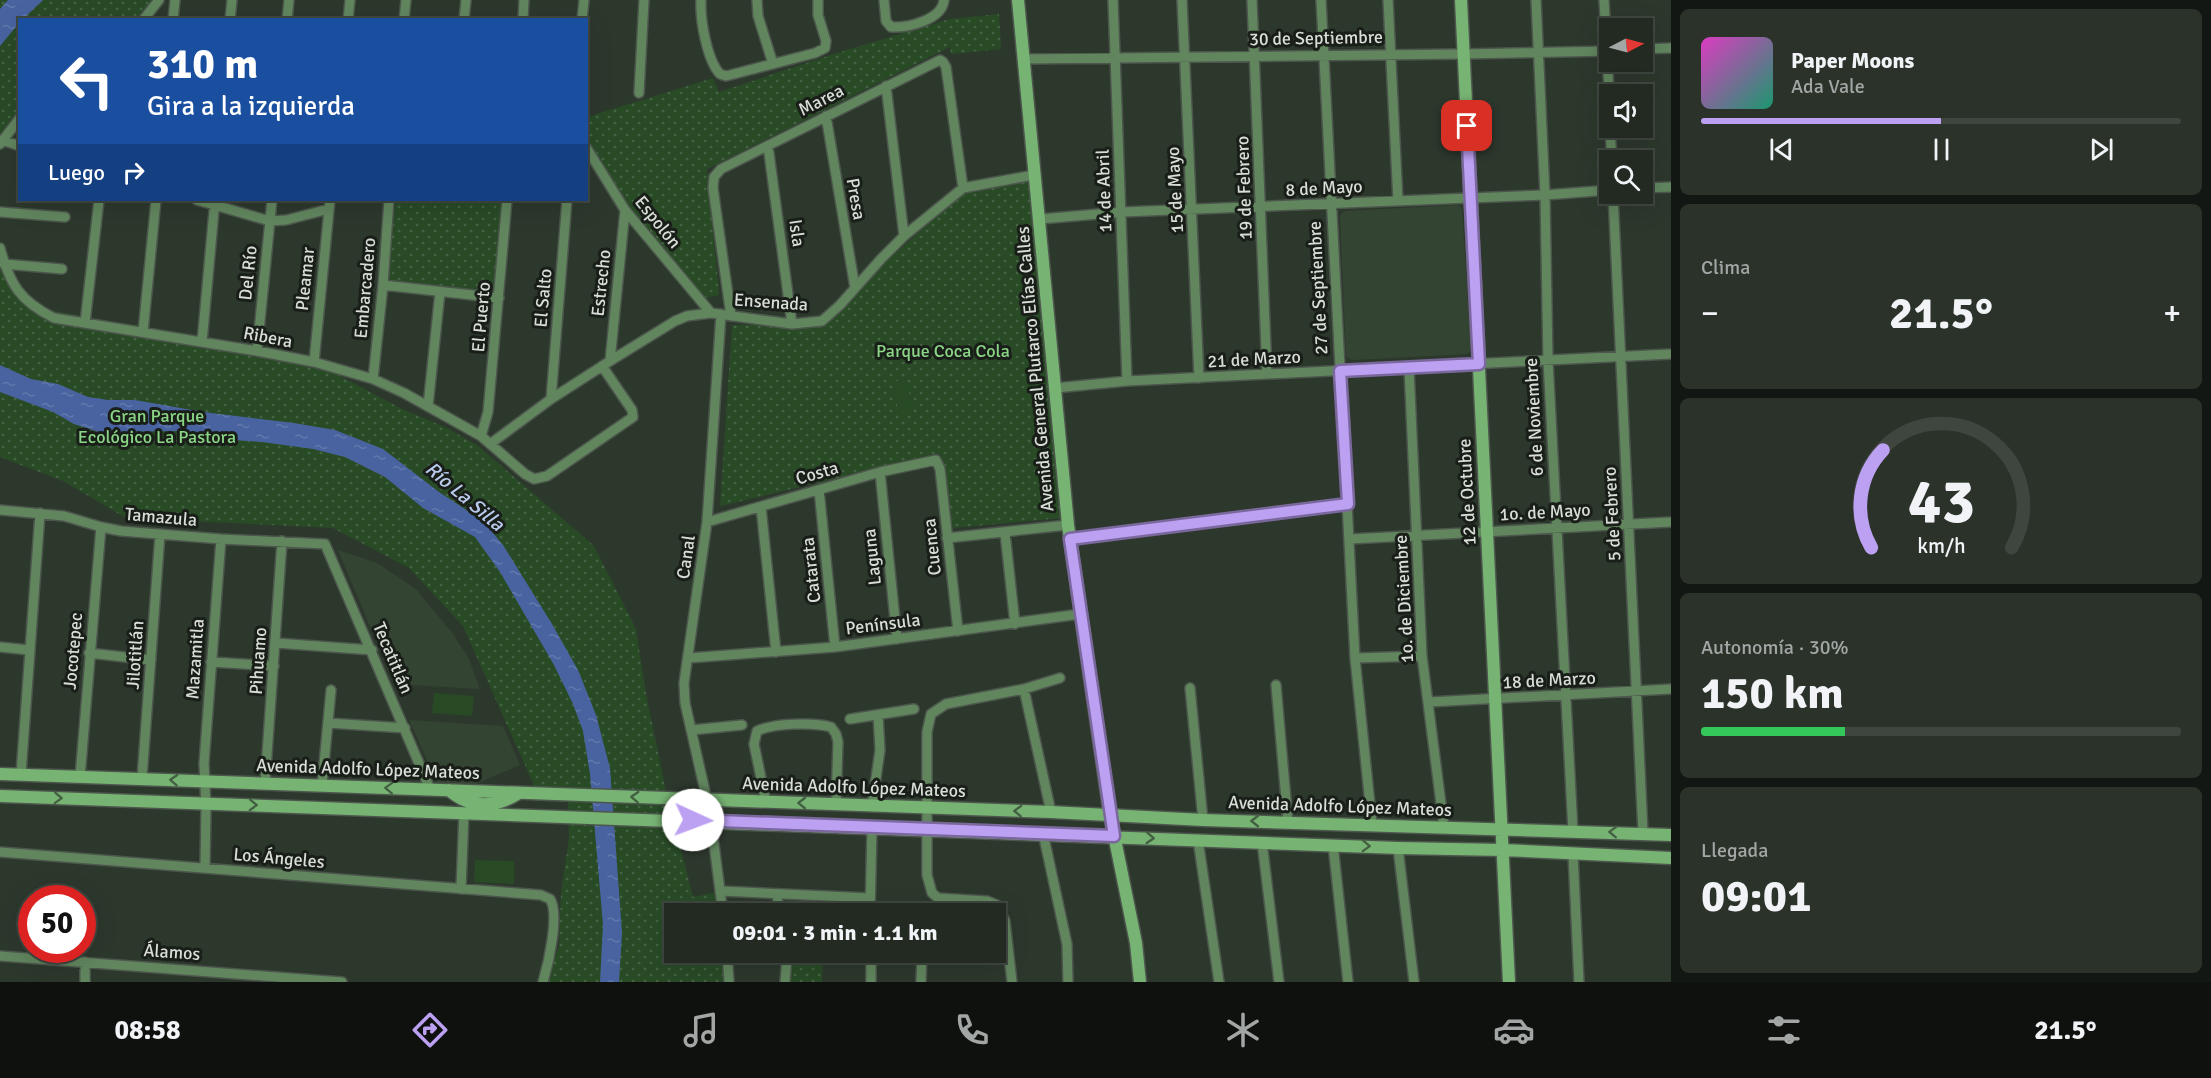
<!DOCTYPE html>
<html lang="es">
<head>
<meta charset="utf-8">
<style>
	:root { --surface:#222a22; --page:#2a322a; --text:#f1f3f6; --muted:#a2a7a5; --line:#3f4640; --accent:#bca0f2 }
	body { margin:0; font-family:Signika,sans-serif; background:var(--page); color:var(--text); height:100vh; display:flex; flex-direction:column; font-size:22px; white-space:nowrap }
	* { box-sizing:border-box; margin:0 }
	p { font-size:20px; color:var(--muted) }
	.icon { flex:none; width:33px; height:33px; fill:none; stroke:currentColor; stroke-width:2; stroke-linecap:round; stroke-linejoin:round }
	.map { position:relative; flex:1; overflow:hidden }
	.side { display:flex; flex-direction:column; gap:9px; padding:9px; background:#131713; width:540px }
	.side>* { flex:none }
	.hud { position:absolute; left:18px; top:18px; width:570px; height:183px; border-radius:0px; box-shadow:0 6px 24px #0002,0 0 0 2px var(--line); background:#1a4fa0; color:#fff; overflow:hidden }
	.needle { width:39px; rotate:84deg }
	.fabs { position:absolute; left:1599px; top:18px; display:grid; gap:12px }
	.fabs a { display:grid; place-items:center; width:54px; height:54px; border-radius:0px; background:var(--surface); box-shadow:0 6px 24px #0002,0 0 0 2px var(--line); font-size:30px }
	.speed { position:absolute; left:18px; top:885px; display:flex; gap:12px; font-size:30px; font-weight:700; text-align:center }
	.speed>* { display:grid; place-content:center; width:78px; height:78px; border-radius:50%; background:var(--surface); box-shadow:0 6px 24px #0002,0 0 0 2px var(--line); line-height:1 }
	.speed .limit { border:9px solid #d22; background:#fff; color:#111 }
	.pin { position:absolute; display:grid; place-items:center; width:51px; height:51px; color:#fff; margin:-26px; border-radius:12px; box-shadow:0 3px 9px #0006 }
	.me { position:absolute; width:66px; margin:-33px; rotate:92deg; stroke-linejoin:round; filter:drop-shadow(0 0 4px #0008) }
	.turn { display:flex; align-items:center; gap:21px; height:126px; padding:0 30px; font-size:27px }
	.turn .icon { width:78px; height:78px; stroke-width:2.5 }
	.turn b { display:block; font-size:42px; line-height:51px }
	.then { display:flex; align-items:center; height:57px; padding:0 30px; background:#0003; gap:12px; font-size:22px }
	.big { font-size:45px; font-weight:700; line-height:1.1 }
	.side .tile { flex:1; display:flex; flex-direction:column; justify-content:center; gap:9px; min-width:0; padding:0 21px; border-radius:9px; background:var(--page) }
	.side .dial { align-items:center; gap:0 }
	.dial svg { height:156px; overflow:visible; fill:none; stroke:var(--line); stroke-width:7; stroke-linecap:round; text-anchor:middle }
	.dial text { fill:var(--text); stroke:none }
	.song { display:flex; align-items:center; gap:18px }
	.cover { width:72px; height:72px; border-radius:9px; background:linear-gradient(135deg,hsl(310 70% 55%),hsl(160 70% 35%)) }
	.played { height:6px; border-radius:3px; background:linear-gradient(90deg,var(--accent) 50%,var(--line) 50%) }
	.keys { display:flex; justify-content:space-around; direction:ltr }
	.heat { display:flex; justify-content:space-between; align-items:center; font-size:33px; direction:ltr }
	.charge { height:9px; border-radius:4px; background:linear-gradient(90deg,#34c759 30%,var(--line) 0) }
	.trip { position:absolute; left:664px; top:903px; width:342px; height:60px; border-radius:0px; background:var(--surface); box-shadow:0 6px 24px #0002,0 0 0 2px var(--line); font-weight:700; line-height:60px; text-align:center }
	.dock { display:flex; height:96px; justify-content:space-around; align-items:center; background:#0e110e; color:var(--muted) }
	.dock .icon { width:42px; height:42px }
	.dock .on { color:var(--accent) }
	.dock b { font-size:27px; color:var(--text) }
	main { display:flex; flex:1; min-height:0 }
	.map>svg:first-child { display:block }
</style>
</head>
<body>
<main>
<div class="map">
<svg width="1671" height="982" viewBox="0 0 1671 982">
	<defs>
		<pattern id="grass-dots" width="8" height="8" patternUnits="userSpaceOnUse" patternTransform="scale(1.5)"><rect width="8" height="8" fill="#284b26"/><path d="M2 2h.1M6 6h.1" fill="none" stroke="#466445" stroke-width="1.8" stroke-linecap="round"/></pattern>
		<pattern id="water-ripples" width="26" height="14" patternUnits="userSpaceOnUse" patternTransform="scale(1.5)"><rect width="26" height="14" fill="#4963a1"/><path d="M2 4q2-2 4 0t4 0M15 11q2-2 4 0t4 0" fill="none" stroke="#6279ad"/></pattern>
	</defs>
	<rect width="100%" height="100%" fill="#2d382d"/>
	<path fill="#344433" d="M1459 205 1462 209 1471 350 1467 354 1352 360 1346 356 1340 216 1344 211Z
		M338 550 377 563 416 589 453 634 469 659 480 689 394 684Z
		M409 720 503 726 520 765 476 784 437 782Z"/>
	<path fill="url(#grass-dots)" d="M0 0H159L143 19 20 20 19 118 0 144Z
		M999 14 1001 49 951 54 950 47 707 169 719 291V295L706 298 610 184 587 134V117L713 78 719 92 837 53 950 19Z
		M1032 181 1061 518 953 528 941 454 720 506 732 325 821 324 852 293 964 191Z
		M396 200H503L494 288 490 291 391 282 387 277Z
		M0 247 4 264 35 307 314 362 402 409 445 427 477 445 594 546 636 629 646 694 666 791 693 897 721 891 723 913 675 914V952L727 953 729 982H544L559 947 561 893 569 839 568 802 535 801 533 783 463 626 409 568 333 528 126 518 63 481 0 457Z
		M823 954 822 982H785L787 957Z"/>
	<path fill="#284b26" d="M906 379 913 410 899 413 892 382Z
		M434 693 474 696 472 716 432 713Z
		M475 860 514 861V884L474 882Z"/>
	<path fill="url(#water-ripples)" d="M8 0H43L23 19 20 20 19 23 0 46V9Z
		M0 365 31 379 58 384 88 397 108 400H135L203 412 294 423 335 430 383 449 439 492 483 521 503 545 552 624 578 670 596 715 610 768 622 933 619 982H600L603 925 590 774 583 731 573 704 554 665 500 572 475 537 423 508 385 477 345 457 313 449 262 442 232 440 181 431 99 432 74 424 53 412 0 392Z"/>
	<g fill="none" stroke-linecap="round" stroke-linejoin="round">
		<defs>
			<path id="street" d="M701 0C700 20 707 60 720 74L726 76 815 53 825 48 826 41 818 15V0
				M757 0 758 16 773 64
				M884 0 886 21 891 27C908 28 942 20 944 0
				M1113 0 1127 381
				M1182 0 1199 378
				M1252 0 1267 374
				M1321 0 1355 658 1372 824
				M1388 0 1398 201
				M1536 0 1545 195 1548 361 1573 831
				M1604 0 1610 109
				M143 20 159 0
				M173 20 175 0
				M230 20 232 0
				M287 20 289 0
				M348 20 350 0
				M404 20 406 0
				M464 20 466 0
				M523 20 524 0
				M582 20 584 0
				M1642 49 1671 48
				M1024 59 1463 54 1610 51
				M886 86 904 236
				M639 93 644 0
				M826 116 855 288
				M1610 128 1612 160
				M2 140 20 146
				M0 144 20 118
				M768 146 792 324
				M586 147 625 210 711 313
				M1642 188 1671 187
				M1613 194 1643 833
				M197 200 270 221 286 220 329 209
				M0 212 65 217
				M1040 219 1122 212 1545 195 1610 190
				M0 248C10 285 20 301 54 318L257 351 314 362 373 379 404 393 481 436 525 474 534 479 547 476 633 417 632 410 602 366
				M4 264 62 269
				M383 285 499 298
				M731 316 713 188 714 177 721 169 940 60 943 62 946 67 963 188
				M85 323 99 200
				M143 332 156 200
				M202 342 215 200
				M257 351 272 200
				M610 361 625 210
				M314 362 330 200
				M1409 368 1422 656 1444 827
				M373 379 383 285 389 200
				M1055 388 1127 381 1671 354
				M551 399 567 200
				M428 406 440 292
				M481 436 488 412 507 200
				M490 444 551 399 610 361 675 321 687 316 711 313 792 324 822 321 840 305 881 259 904 236 963 188 1034 175
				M880 472 897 639
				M819 490 835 647
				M761 507 776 652
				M0 510 64 516 101 527 121 531 221 539 325 544 430 789
				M707 522 880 472 936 460 940 469 958 631
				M1005 533 1015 624
				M947 538 1068 525
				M1070 539 1348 504
				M1350 539 1671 522
				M276 643 372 650
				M0 647 29 650
				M89 653 151 660
				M689 658 835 647 1080 614
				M1355 658 1422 656
				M211 662 274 666
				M1276 685 1288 822
				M1190 688 1203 820
				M1024 689 1051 812
				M1429 702 1671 689
				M850 719 914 709
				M328 723 405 728
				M691 730 742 725
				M21 774 40 513
				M80 777 101 527
				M142 778 160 534
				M265 783 282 541
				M322 785 331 690
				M707 800 685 703 684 683 707 522 721 314
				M766 802 754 744 757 731C774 723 813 722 831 727L836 734 838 742 836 804
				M872 806 880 750 878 715
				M711 821 723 914
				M1043 833 1067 944 1068 982
				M1198 840 1219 982
				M1262 842 1279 982
				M1333 845 1348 982
				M1398 848 1414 982
				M0 852 541 895 550 899C560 914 548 965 543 982
				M1573 854 1579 982
				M205 868 206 807 204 763 221 539
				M461 889 464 812
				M721 891 870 898
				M777 894 779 914
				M870 914 872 828
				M727 952 729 982
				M0 956 342 982
				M85 962V982
				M785 982 787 957 854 952
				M871 982V952
				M921 982 922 952
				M1012 982 1005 921 997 905 987 901 938 898 932 893 927 875V732L931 714 946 704 1024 689 1060 678"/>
			<path id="secondary" d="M1018 0 1068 525 1110 815 1136 943 1140 982
				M1461 0 1509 982
				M0 774 1051 812 1203 820 1671 835
				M449 790C470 809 496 808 519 793
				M0 796 1398 848 1503 850 1671 858"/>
		</defs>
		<use href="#street" stroke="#4c564c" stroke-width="12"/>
		<use href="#secondary" stroke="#4c564c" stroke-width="15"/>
		<use href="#street" stroke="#61865e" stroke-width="9"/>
		<use href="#secondary" stroke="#77b373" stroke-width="12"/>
	</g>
	<defs><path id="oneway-chevron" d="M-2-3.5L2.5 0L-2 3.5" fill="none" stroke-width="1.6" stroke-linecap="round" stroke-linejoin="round" transform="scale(1.5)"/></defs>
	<g stroke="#436142">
		<use href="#oneway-chevron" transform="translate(174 780) rotate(-177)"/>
		<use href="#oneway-chevron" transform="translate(389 788) rotate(-178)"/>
		<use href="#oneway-chevron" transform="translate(635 797) rotate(-177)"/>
		<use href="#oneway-chevron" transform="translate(58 798) rotate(2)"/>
		<use href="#oneway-chevron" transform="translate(802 803) rotate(-179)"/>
		<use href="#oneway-chevron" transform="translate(253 805) rotate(2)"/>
		<use href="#oneway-chevron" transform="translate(1018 811) rotate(-178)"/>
		<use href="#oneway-chevron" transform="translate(1255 821) rotate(-179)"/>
		<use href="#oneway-chevron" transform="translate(1613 832) rotate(-178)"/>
		<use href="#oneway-chevron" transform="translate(1150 838) rotate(3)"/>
		<use href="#oneway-chevron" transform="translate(1366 846) rotate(2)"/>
	</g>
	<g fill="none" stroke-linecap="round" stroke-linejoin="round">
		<defs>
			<path id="route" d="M693 820 1114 836 1070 539 1348 504 1340 371 1479 364 1467 126"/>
		</defs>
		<use href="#route" stroke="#7a689d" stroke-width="15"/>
		<use href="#route" stroke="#bca0f2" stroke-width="10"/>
	</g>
	<g text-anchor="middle" stroke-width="6" stroke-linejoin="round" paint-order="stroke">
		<g font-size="18" fill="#d8ded7" stroke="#191e19">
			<text transform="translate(1316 38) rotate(-1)" y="6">30 de Septiembre</text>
			<text transform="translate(821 100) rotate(-27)" y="6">Marea</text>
			<text transform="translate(1244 188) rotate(-92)" y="6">19 de Febrero</text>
			<text transform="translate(1324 188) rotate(-3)" y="6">8 de Mayo</text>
			<text transform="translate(1175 190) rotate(-93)" y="6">15 de Mayo</text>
			<text transform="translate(1104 191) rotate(-92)" y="6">14 de Abril</text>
			<text transform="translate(856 199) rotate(80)" y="6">Presa</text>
			<text transform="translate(658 222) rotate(51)" y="6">Espolón</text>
			<text transform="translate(797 233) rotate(82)" y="6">Isla</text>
			<text transform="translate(248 273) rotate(-84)" y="6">Del Río</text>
			<text transform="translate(305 279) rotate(-84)" y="6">Pleamar</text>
			<text transform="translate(601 283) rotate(-84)" y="6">Estrecho</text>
			<text transform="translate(365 288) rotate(-85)" y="6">Embarcadero</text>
			<text transform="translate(1318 288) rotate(-93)" y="6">27 de Septiembre</text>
			<text transform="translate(543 298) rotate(-85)" y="6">El Salto</text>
			<text transform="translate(771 302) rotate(4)" y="6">Ensenada</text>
			<text transform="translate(481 317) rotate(-85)" y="6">El Puerto</text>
			<text transform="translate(268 337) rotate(11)" y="6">Ribera</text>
			<text transform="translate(1254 359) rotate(-3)" y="6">21 de Marzo</text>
			<text transform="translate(1035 369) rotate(-95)" y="6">Avenida General Plutarco Elías Calles</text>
			<text transform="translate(1534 417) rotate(-93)" y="6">6 de Noviembre</text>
			<text transform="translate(817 473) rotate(-16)" y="6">Costa</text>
			<text transform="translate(1467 492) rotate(-93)" y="6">12 de Octubre</text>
			<text transform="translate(1545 512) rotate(-3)" y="6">1o. de Mayo</text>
			<text transform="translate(1612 514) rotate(-93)" y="6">5 de Febrero</text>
			<text transform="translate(161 517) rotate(5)" y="6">Tamazula</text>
			<text transform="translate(932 547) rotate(-96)" y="6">Cuenca</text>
			<text transform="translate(686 557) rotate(-82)" y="6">Canal</text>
			<text transform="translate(872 557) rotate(-96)" y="6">Laguna</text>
			<text transform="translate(811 570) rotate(-96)" y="6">Catarata</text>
			<text transform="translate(1404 599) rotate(-93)" y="6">1o. de Diciembre</text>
			<text transform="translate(883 624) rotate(-7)" y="6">Península</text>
			<text transform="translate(73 651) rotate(-85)" y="6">Jocotepec</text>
			<text transform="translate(135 655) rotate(-86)" y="6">Jilotitlán</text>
			<text transform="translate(393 658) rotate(67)" y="6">Tecatitlán</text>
			<text transform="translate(195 659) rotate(-86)" y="6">Mazamitla</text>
			<text transform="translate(258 661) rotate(-86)" y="6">Pihuamo</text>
			<text transform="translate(1549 680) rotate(-3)" y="6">18 de Marzo</text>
			<text transform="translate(368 769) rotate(2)" y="6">Avenida Adolfo López Mateos</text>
			<text transform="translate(854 787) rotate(2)" y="6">Avenida Adolfo López Mateos</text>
			<text transform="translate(1340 806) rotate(2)" y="6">Avenida Adolfo López Mateos</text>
			<text transform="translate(279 858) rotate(5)" y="6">Los Ángeles</text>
			<text transform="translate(172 952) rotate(4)" y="6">Álamos</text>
		</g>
		<g font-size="18" fill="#8bd686" stroke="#191e19">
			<text x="943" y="357">Parque Coca Cola</text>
			<text x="157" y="422">Gran Parque<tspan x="157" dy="21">Ecológico La Pastora</tspan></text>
		</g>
		<g font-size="20" font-style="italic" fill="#bacbee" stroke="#191e19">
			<text transform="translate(465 496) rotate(40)" y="7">Río La Silla</text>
		</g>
	</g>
</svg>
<div class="fabs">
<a><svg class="needle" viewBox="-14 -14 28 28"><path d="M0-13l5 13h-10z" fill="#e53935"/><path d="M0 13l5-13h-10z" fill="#a2a7a5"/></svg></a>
<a><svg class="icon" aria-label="sound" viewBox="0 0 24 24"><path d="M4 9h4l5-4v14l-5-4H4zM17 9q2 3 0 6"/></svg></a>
<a><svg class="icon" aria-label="search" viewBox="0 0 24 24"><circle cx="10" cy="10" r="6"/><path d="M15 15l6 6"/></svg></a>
</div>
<div class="speed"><div class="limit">50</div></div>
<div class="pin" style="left:1467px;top:126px;background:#d93025"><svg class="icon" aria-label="arrive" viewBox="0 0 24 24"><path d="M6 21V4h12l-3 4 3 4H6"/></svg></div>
<svg class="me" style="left:693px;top:820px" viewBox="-20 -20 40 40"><circle r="19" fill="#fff"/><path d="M0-13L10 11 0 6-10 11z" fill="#bca0f2"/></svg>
<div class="trip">09:01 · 3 min · 1.1 km</div>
<div class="hud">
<div class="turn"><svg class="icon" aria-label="left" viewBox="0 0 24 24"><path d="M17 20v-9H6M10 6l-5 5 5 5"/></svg><div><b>310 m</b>Gira a la izquierda</div></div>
<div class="then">Luego<svg class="icon" aria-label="right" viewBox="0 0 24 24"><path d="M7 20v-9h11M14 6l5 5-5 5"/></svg></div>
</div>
</div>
<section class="side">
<div class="tile">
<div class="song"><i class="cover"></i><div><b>Paper Moons</b><p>Ada Vale</p></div></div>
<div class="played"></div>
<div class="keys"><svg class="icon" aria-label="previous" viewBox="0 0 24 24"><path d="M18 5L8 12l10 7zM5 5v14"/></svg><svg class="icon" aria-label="pause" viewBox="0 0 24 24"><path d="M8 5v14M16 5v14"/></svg><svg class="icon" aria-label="next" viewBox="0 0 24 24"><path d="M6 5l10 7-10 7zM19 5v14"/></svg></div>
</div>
<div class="tile"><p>Clima</p>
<div class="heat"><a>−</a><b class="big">21.5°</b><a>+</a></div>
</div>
<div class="tile dial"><svg viewBox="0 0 100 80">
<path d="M14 69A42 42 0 1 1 86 69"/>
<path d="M14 69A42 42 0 0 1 20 19" stroke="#bca0f2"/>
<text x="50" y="56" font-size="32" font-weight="700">43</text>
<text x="50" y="72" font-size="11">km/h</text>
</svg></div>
<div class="tile"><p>Autonomía · 30%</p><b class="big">150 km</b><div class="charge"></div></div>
<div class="tile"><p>Llegada</p><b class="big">09:01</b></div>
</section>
</main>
<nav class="dock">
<b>08:58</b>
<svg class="icon on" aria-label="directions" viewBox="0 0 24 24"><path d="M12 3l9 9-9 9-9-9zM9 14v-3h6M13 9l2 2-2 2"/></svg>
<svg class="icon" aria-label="music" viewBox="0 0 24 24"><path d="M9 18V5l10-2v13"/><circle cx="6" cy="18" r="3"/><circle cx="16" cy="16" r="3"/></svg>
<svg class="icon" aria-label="phone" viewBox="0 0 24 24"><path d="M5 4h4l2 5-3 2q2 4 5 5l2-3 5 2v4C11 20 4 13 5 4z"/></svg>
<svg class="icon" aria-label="climate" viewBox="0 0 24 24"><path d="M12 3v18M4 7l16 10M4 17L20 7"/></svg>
<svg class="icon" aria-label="car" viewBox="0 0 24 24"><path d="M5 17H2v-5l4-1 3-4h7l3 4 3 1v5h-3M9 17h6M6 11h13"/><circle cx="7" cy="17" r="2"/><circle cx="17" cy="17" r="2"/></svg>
<svg class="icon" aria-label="filters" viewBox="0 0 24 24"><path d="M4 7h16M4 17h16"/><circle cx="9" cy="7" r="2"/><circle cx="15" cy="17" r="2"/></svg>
<b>21.5°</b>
</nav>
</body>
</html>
